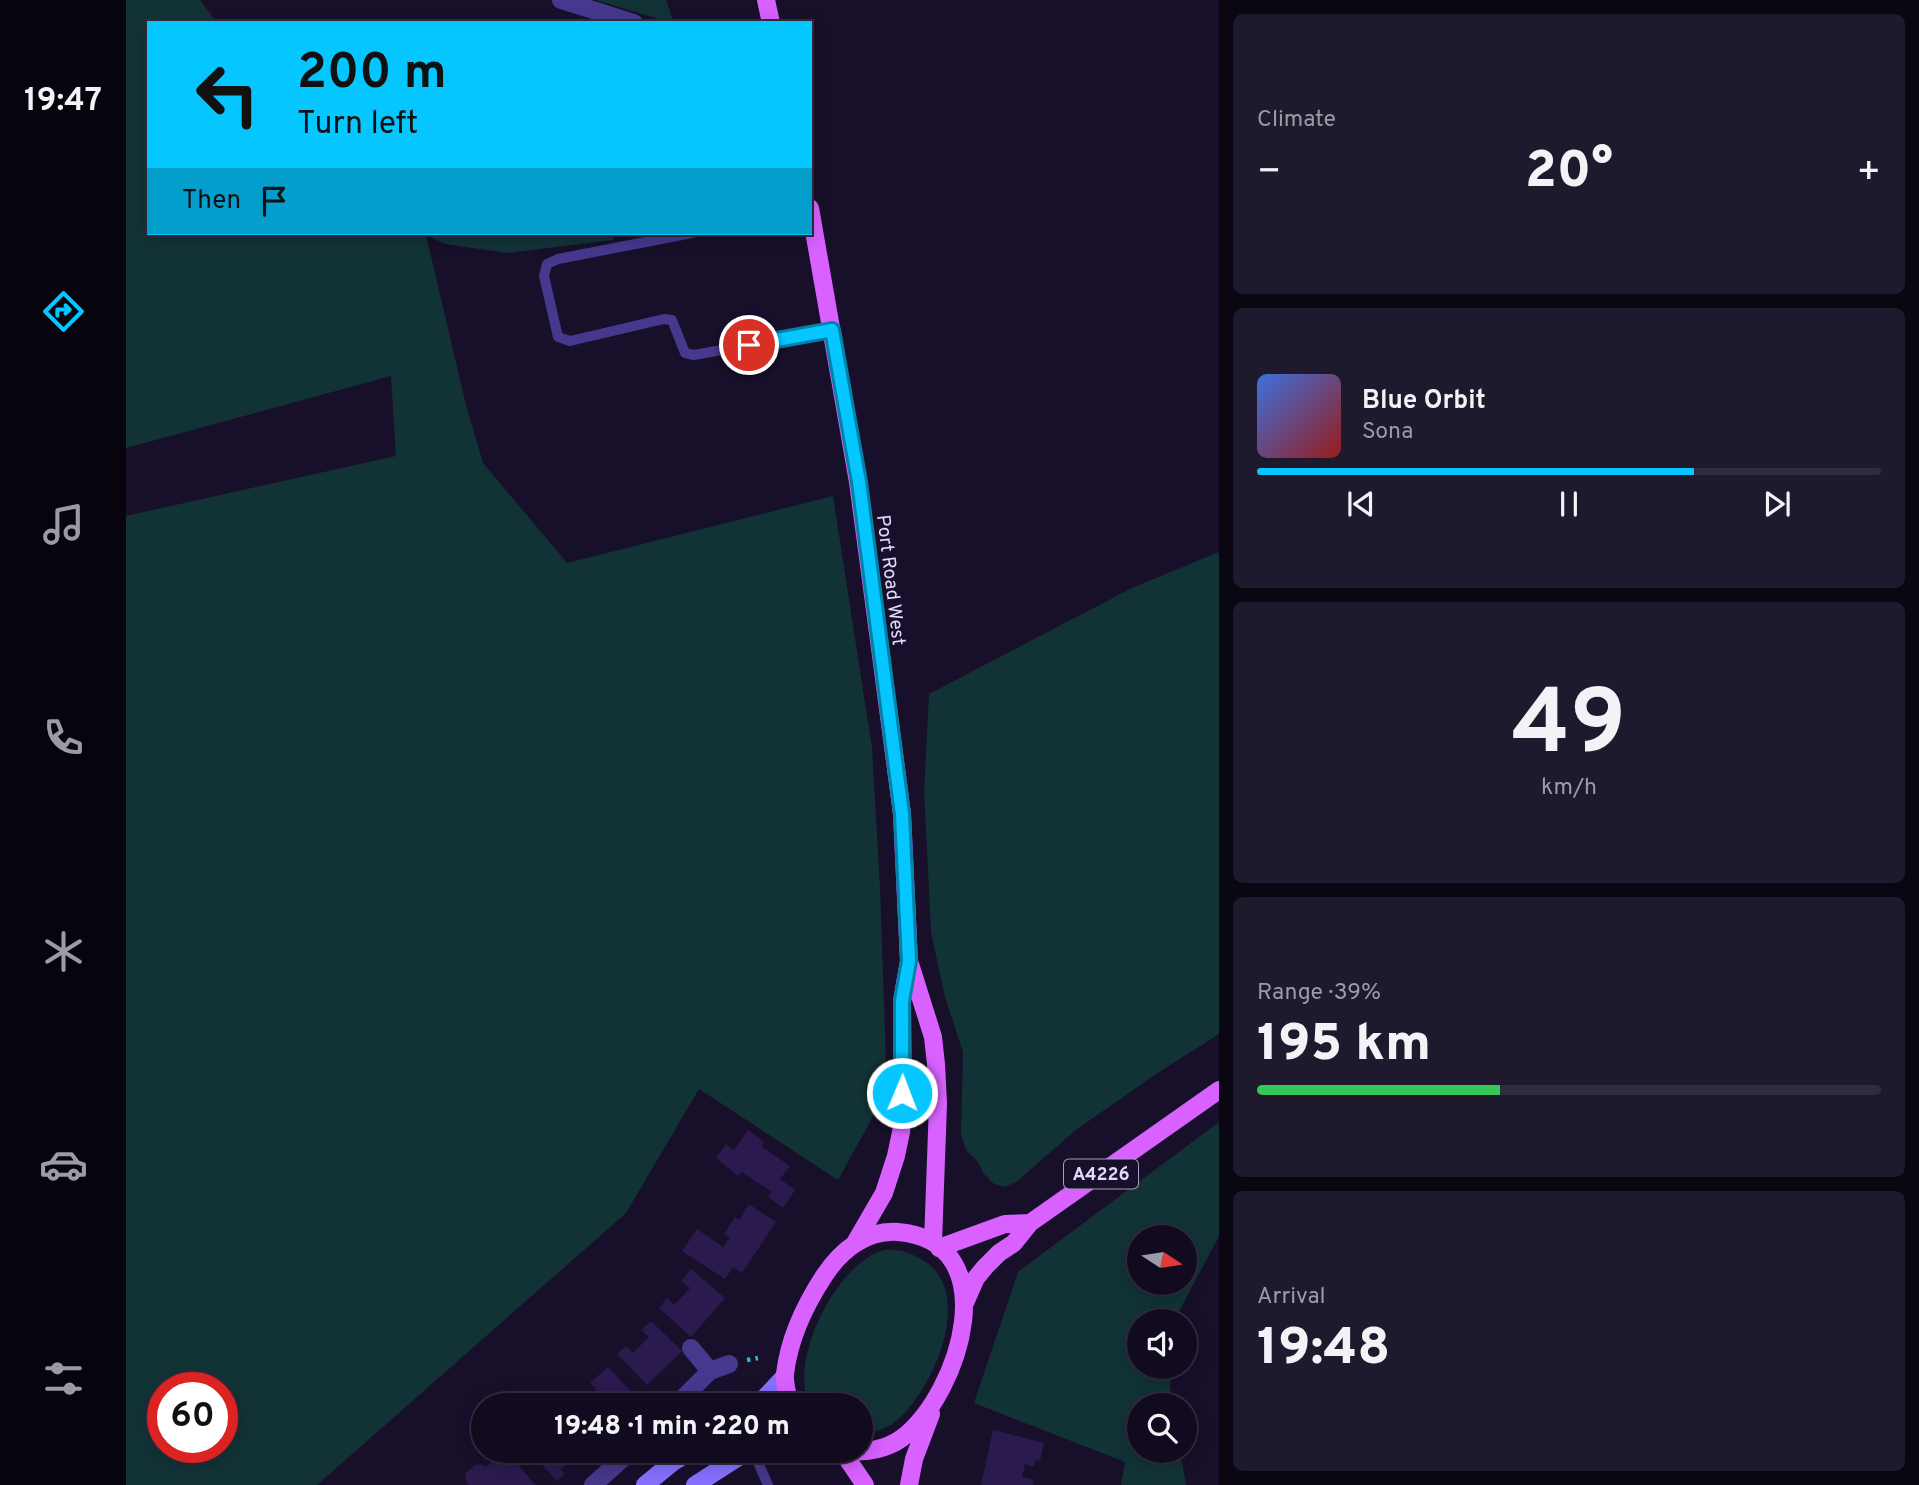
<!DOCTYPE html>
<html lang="en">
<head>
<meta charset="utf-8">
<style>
	:root { --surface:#120b20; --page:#1f192d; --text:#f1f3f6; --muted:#9c9ba5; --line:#312b3e; --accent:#06c6ff }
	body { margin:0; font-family:Overpass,sans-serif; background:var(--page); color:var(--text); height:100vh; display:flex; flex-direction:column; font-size:26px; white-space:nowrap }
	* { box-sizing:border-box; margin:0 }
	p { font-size:23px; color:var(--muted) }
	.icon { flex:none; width:38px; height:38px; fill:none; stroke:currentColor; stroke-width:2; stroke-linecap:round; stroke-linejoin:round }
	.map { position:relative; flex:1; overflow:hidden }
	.drawer { display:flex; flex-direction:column; gap:14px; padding:14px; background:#0a0612; width:700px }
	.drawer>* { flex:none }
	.guide { position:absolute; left:21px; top:21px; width:665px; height:214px; border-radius:0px; box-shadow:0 4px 18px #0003,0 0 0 2px var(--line); background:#06c6ff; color:#111; overflow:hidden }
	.needle { width:46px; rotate:102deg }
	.fabs { position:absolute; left:1001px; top:1225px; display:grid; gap:14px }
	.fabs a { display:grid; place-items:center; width:70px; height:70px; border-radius:50%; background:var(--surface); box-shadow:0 4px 18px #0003,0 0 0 2px var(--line); font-size:35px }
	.speed { position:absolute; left:21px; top:1372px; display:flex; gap:14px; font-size:35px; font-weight:700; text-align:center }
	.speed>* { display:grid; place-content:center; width:91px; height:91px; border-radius:50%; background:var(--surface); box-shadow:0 4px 18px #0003,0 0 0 2px var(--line); line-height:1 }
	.speed .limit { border:10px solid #d22; background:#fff; color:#111 }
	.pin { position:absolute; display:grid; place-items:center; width:60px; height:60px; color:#fff; margin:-30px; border:4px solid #fff; border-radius:50%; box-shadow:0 2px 7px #0007 }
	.me { position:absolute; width:77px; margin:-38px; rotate:1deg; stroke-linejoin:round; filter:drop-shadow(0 0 5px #0008) }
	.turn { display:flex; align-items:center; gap:24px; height:147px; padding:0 35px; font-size:32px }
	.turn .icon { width:91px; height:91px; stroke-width:2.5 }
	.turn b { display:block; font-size:49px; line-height:60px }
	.then { display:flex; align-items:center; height:66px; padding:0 35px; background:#0003; gap:14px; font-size:26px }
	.big { font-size:52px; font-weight:800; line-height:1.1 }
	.drawer .card { flex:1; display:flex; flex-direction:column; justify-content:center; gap:10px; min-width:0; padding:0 24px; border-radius:10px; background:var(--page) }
	.drawer .dial { align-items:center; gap:0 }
	.dial b { font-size:91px; line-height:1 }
	.song { display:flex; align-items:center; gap:21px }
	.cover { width:84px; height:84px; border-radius:10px; background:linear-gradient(135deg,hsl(220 70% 55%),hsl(0 70% 35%)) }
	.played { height:7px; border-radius:4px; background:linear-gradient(90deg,var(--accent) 70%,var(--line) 70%) }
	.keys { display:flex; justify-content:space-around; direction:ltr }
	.heat { display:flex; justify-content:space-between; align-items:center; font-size:38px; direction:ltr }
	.charge { height:10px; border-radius:5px; background:linear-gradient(90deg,#34c759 39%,var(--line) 0) }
	.trip { position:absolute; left:345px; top:1393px; width:402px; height:70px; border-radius:35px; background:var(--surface); box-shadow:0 4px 18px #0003,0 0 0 2px var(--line); font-weight:800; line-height:70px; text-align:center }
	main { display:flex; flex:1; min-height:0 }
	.menu { display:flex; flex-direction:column; width:126px; justify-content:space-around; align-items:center; background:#07040d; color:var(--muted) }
	.menu .icon { width:49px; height:49px }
	.menu .selected { color:var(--accent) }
	.menu b { font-size:32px; color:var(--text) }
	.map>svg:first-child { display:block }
</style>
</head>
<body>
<main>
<nav class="menu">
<b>19:47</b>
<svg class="icon selected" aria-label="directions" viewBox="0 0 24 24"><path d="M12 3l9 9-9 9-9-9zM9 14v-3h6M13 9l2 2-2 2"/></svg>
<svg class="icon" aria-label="music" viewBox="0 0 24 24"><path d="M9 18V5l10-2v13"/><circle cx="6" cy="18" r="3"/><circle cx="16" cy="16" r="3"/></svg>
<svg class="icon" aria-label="phone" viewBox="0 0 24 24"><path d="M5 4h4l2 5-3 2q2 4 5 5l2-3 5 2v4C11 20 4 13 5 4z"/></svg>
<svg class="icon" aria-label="climate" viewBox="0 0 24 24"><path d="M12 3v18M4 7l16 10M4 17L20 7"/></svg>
<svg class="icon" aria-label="car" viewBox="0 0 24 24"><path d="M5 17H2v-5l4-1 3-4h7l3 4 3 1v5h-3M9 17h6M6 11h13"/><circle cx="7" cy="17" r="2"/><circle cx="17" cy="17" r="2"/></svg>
<svg class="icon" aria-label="filters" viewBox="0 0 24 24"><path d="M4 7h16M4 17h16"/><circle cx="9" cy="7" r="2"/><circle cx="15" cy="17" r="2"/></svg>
</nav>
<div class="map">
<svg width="1093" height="1485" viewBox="0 0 1093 1485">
	<rect width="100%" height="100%" fill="#180f2b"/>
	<path fill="#123336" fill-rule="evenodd" d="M0 0H74L91 23H23V233H487V240L381 253 319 244 300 235 340 405 357 463 441 563 707 496 746 748 754 887 761 1091 712 1180 573 1089 500 1213 191 1485H0V516L270 456 265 376 0 448ZM37 1388H96V1447H37Z
		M469 0H540L548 23H546Z
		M1093 552V1034L1030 1074 950 1130 890 1182 879 1187 868 1184 858 1174 852 1162 840 1150 835 1134 837 1052 819 997 805 932 798 792 803 694 1006 588Z
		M1093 1122V1236L1048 1321H1013V1367H1045L1044 1387 1047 1405H1013V1451H1054L1060 1485H995L999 1462 848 1403 892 1272ZM1059 1237V1283H1013V1237Z
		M758 1250C769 1249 779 1251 789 1256 854 1283 809 1389 770 1421 760 1429 747 1433 735 1434V1405H684C661 1362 711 1262 758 1250Z"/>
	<path fill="#2b1a4e" d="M622 1130 638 1142 635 1146 664 1166 654 1179 669 1190 657 1208 642 1197 646 1192 616 1172 612 1176 590 1158 600 1144 608 1150Z
		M623 1204 650 1222 616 1273 607 1267 599 1279 556 1251 571 1229 597 1247 604 1237 598 1234 609 1217 613 1220Z
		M565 1269 599 1298 565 1337 533 1308 541 1298 548 1305 564 1288 555 1281Z
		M525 1321 556 1351 521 1385 491 1354 500 1346 507 1353 523 1337 515 1330Z
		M482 1367 511 1398 504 1405H452L447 1400 456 1391 462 1397 471 1390 464 1383Z
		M867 1430 918 1443 914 1461 910 1459 908 1467 899 1464 896 1477 908 1480 907 1485H855Z
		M403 1451H460L457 1454 454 1452 435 1469 439 1474 431 1481Z
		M385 1457 410 1485H343L340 1481 339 1474 349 1465 355 1464 360 1467 370 1458 376 1465Z"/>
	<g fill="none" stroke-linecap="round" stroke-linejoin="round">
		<path stroke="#29bac4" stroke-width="4.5" stroke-dasharray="3.5 5" stroke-linecap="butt" d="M621 1360 632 1358"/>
		<path stroke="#46388d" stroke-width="10" d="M566 233 432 259 421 264 418 276 432 337 444 341 538 319 546 320 559 353 568 355 706 330
			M627 1451 642 1485"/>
		<path stroke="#46388d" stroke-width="18" d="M435 0 508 23
			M565 1348 584 1371 603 1364
			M550 1405 584 1371
			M467 1485 505 1451"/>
		<path stroke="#8671ff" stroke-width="18" d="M632 1405 658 1377
			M519 1485 547 1462 565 1451
			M569 1485 622 1451"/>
		<path stroke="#d861ff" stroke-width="18" d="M640 0 645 23
			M684 208 732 482 776 814 783 961 776 1001 777 1112 775 1132 770 1156 758 1193 729 1243
			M784 964 807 1037 810 1064 812 1104 807 1242
			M813 1248 879 1224 904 1223
			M839 1303 850 1278 859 1267 873 1253 888 1243 904 1223 1093 1090
			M664 1405C662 1396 658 1384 659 1374 663 1339 679 1305 698 1276 715 1250 740 1230 772 1232 881 1241 835 1393 776 1438 761 1449 740 1453 721 1451
			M716 1451 739 1485
			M783 1485 788 1459 805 1414"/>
	</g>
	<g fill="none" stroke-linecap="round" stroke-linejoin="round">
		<defs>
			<path id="route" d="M623 345 706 330 733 482 776 814 783 961 776 1001V1093"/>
		</defs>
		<use href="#route" stroke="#0481a6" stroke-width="18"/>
		<use href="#route" stroke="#06c6ff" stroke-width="12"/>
	</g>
	<g text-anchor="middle" stroke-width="7" stroke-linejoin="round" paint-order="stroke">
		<rect fill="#180f2b" stroke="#a69dbf" stroke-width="2" x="938" y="1159.5" width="74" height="29" rx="5"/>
		<g font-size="18" font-weight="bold" fill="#e3daff">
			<text x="975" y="1180">A4226</text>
		</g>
		<g font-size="19" fill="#e3daff" stroke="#180f2b">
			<text transform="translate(766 580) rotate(83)" y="7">Port Road West</text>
		</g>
	</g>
</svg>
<div class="fabs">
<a><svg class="needle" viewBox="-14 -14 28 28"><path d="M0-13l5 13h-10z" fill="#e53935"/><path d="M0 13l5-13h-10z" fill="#9c9ba5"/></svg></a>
<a><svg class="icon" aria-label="sound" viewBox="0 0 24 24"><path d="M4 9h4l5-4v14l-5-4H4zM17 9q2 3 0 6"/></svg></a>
<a><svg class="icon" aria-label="search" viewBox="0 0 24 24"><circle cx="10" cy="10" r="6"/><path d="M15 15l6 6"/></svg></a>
</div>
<div class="speed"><div class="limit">60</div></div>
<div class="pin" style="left:623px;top:345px;background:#d93025"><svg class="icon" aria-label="arrive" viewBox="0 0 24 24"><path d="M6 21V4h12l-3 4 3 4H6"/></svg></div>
<svg class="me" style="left:776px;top:1093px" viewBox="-20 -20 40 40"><circle r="17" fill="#06c6ff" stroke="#fff" stroke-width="3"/><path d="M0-11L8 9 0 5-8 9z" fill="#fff"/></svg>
<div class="trip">19:48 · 1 min · 220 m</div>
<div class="guide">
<div class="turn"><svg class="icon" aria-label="left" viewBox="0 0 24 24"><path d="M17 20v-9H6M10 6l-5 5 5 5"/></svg><div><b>200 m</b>Turn left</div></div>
<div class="then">Then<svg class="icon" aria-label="arrive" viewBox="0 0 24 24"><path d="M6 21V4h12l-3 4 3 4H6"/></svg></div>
</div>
</div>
<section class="drawer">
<div class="card"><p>Climate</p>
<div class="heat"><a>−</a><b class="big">20°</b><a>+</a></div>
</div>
<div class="card">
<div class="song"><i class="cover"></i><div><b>Blue Orbit</b><p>Sona</p></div></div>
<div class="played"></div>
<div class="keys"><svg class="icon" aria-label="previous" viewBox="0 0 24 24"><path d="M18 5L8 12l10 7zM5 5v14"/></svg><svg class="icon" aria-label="pause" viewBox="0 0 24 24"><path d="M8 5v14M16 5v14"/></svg><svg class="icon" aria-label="next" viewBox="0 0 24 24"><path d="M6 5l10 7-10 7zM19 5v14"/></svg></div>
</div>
<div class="card dial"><b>49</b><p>km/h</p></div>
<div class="card"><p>Range · 39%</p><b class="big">195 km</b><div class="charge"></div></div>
<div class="card"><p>Arrival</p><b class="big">19:48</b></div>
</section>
</main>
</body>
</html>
